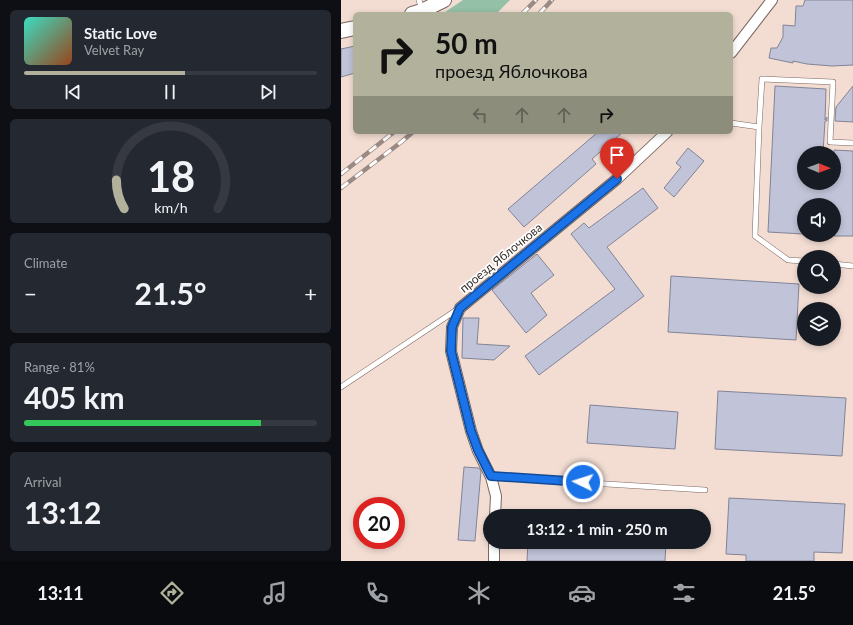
<!DOCTYPE html>
<html lang="en">
<head>
<meta charset="utf-8">
<style>
	:root { --surface:#171b24; --page:#242831; --text:#f1f3f6; --muted:#9ea1a6; --line:#363941; --accent:#b1b19c }
	body { margin:0; font-family:Lato,sans-serif; background:var(--page); color:var(--text); height:100vh; display:flex; flex-direction:column; font-size:15px; white-space:nowrap }
	* { box-sizing:border-box; margin:0 }
	p { font-size:13px; color:var(--muted) }
	.icon { flex:none; width:22px; height:22px; fill:none; stroke:currentColor; stroke-width:2; stroke-linecap:round; stroke-linejoin:round }
	.map { position:relative; flex:1; overflow:hidden }
	.sheet { display:flex; flex-direction:column; gap:10px; padding:10px; background:#0d0f14; width:341px }
	.sheet>* { flex:none }
	.hud { position:absolute; left:12px; top:12px; width:380px; height:122px; border-radius:6px; box-shadow:0 2px 6px #0003; background:#b1b19c; color:#111; overflow:hidden }
	.needle { width:26px; rotate:91deg }
	.tools { position:absolute; left:456px; top:146px; display:grid; gap:8px }
	.tools a { display:grid; place-items:center; width:44px; height:44px; border-radius:50%; background:var(--surface); box-shadow:0 2px 6px #0003; font-size:20px }
	.speed { position:absolute; left:12px; top:497px; display:flex; gap:8px; font-size:20px; font-weight:700; text-align:center }
	.speed>* { display:grid; place-content:center; width:52px; height:52px; border-radius:50%; background:var(--surface); box-shadow:0 2px 6px #0003; line-height:1 }
	.speed .limit { border:6px solid #d22; background:#fff; color:#111 }
	.pin { position:absolute; display:grid; place-items:center; width:34px; height:34px; color:#fff; margin:-41px -17px; border-radius:50% 50% 50% 0; rotate:-45deg; box-shadow:0 0 4px #0007 }
	.pin .icon { rotate:45deg }
	.me { position:absolute; width:44px; margin:-22px; rotate:274deg; stroke-linejoin:round; filter:drop-shadow(0 0 3px #0008) }
	.turn { display:flex; align-items:center; gap:14px; height:84px; padding:0 16px; font-size:18px }
	.turn .icon { width:52px; height:52px; stroke-width:2.5 }
	.turn b { display:block; font-size:28px; line-height:34px }
	.lanes { display:flex; align-items:center; height:38px; padding:0 16px; background:#0003; justify-content:center; gap:20px; direction:ltr }
	.lanes .off { opacity:.35 }
	.big { font-size:30px; font-weight:700; line-height:1.1 }
	.sheet .widget { flex:1; display:flex; flex-direction:column; justify-content:center; gap:6px; min-width:0; padding:0 14px; border-radius:6px; background:var(--page) }
	.sheet .dial { align-items:center; gap:0 }
	.dial svg { height:104px; overflow:visible; fill:none; stroke:var(--line); stroke-width:7; stroke-linecap:round; text-anchor:middle }
	.dial text { fill:var(--text); stroke:none }
	.song { display:flex; align-items:center; gap:12px }
	.cover { width:48px; height:48px; border-radius:6px; background:linear-gradient(135deg,hsl(170 70% 55%),hsl(20 70% 35%)) }
	.played { height:4px; border-radius:2px; background:linear-gradient(90deg,var(--accent) 55%,var(--line) 55%) }
	.keys { display:flex; justify-content:space-around; direction:ltr }
	.heat { display:flex; justify-content:space-between; align-items:center; font-size:22px; direction:ltr }
	.charge { height:6px; border-radius:3px; background:linear-gradient(90deg,#34c759 81%,var(--line) 0) }
	.trip { position:absolute; left:142px; top:509px; width:228px; height:40px; border-radius:20px; background:var(--surface); box-shadow:0 2px 6px #0003; font-weight:700; line-height:40px; text-align:center }
	.dock { display:flex; height:64px; justify-content:space-around; align-items:center; background:#090b0e; color:var(--muted) }
	.dock .icon { width:28px; height:28px }
	.dock .on { color:var(--accent) }
	.dock b { font-size:18px; color:var(--text) }
	main { display:flex; flex:1; min-height:0 }
	.map>svg:first-child { display:block }
</style>
</head>
<body>
<main>
<section class="sheet">
<div class="widget">
<div class="song"><i class="cover"></i><div><b>Static Love</b><p>Velvet Ray</p></div></div>
<div class="played"></div>
<div class="keys"><svg class="icon" aria-label="previous" viewBox="0 0 24 24"><path d="M18 5L8 12l10 7zM5 5v14"/></svg><svg class="icon" aria-label="pause" viewBox="0 0 24 24"><path d="M8 5v14M16 5v14"/></svg><svg class="icon" aria-label="next" viewBox="0 0 24 24"><path d="M6 5l10 7-10 7zM19 5v14"/></svg></div>
</div>
<div class="widget dial"><svg viewBox="0 0 100 80">
<path d="M14 69A42 42 0 1 1 86 69"/>
<path d="M14 69A42 42 0 0 1 8 47" stroke="#b1b19c"/>
<text x="50" y="56" font-size="32" font-weight="700">18</text>
<text x="50" y="72" font-size="11">km/h</text>
</svg></div>
<div class="widget"><p>Climate</p>
<div class="heat"><a>−</a><b class="big">21.5°</b><a>+</a></div>
</div>
<div class="widget"><p>Range · 81%</p><b class="big">405 km</b><div class="charge"></div></div>
<div class="widget"><p>Arrival</p><b class="big">13:12</b></div>
</section>
<div class="map">
<svg width="512" height="561" viewBox="0 0 512 561">
	<rect width="100%" height="100%" fill="#f3ddd3"/>
	<path fill="#94c0a7" d="M122 0H169L155 14H101Z"/>
	<path fill="#c1c4d8" stroke="#818396" d="M464 0H512V65L491 66 466 64 452 61V63L428 58 430 48H436L442 37V25L454 26 455 6H462Z
		M14 46V73L0 77V49Z
		M434 86 485 89 484 120 486 117V121H484L482 153H463V183H493V150L512 151V236H493V205H463V234L427 232Z
		M512 86V122L494 121 495 107Z
		M257 132H282L251 159 255 164 183 227 167 209Z
		M347 148 363 161 333 197 323 188 340 167 335 163Z
		M302 188 317 208 266 247 303 296 198 375 184 356 274 289 230 234 243 223 248 228Z
		M196 254 213 275 190 293 206 315 185 333 151 290Z
		M330 276 458 284 455 340 327 332Z
		M122 318H138L136 344 169 346 153 360 121 358Z
		M377 391 505 398 501 456 374 449Z
		M249 405 337 412 334 449 246 443Z
		M123 467 138 468 140 471 134 541 117 540Z
		M388 498 504 504 501 553 473 552V561H405V555L385 554Z
		M187 542H325L324 561H186Z"/>
	<g fill="none" stroke-linecap="round" stroke-linejoin="round">
		<defs>
			<path id="lane" d="M78 0 81 10
				M390 123 418 127
				M463 261 447 260 414 236 418 127 421 79 492 82 489 142 512 143
				M493 264 512 266
				M0 387 117 309
				M150 477 364 490"/>
			<path id="street" d="M390 53 431 0
				M154 516 155 496 150 477 137 451 130 431 110 351 111 327 119 308 276 179 326 132
				M153 561V542"/>
			<path id="secondary" d="M71 14 81 11 103 0
				M0 31 14 28"/>
		</defs>
		<use href="#lane" stroke="#7a675f" stroke-width="6"/>
		<use href="#street" stroke="#7a675f" stroke-width="12"/>
		<use href="#secondary" stroke="#7a675f" stroke-width="16"/>
		<use href="#lane" stroke="#fff" stroke-width="5"/>
		<use href="#street" stroke="#fff" stroke-width="10"/>
		<use href="#secondary" stroke="#fff" stroke-width="14"/>
		<defs>
			<path id="rail" d="M181 14 195 0
				M198 14 211 0
				M0 174 53 132
				M0 188 59 143 72 132"/>
		</defs>
		<use href="#rail" stroke="#998a83" stroke-width="4.5"/>
		<use href="#rail" stroke="#fff" stroke-width="3" stroke-dasharray="9" stroke-linecap="butt"/>
	</g>
	<g fill="none" stroke-linecap="round" stroke-linejoin="round">
		<defs>
			<path id="route" d="M242 482 150 476 137 450 130 431 110 351 111 327 119 308 276 179"/>
		</defs>
		<use href="#route" stroke="#114b97" stroke-width="10"/>
		<use href="#route" stroke="#1a73e8" stroke-width="7"/>
	</g>
	<g text-anchor="middle" stroke-width="3.5" stroke-linejoin="round" paint-order="stroke">
		<g font-size="12" fill="#332b27" stroke="#fff">
			<text transform="translate(160 258) rotate(-39)" y="4">проезд Яблочкова</text>
		</g>
	</g>
</svg>
<div class="tools">
<a><svg class="needle" viewBox="-14 -14 28 28"><path d="M0-13l5 13h-10z" fill="#e53935"/><path d="M0 13l5-13h-10z" fill="#9ea1a6"/></svg></a>
<a><svg class="icon" aria-label="sound" viewBox="0 0 24 24"><path d="M4 9h4l5-4v14l-5-4H4zM17 9q2 3 0 6"/></svg></a>
<a><svg class="icon" aria-label="search" viewBox="0 0 24 24"><circle cx="10" cy="10" r="6"/><path d="M15 15l6 6"/></svg></a>
<a><svg class="icon" aria-label="layers" viewBox="0 0 24 24"><path d="M12 4l9 5-9 5-9-5zM3 14l9 5 9-5"/></svg></a>
</div>
<div class="speed"><div class="limit">20</div></div>
<div class="pin" style="left:276px;top:179px;background:#d93025"><svg class="icon" aria-label="arrive" viewBox="0 0 24 24"><path d="M6 21V4h12l-3 4 3 4H6"/></svg></div>
<svg class="me" style="left:242px;top:482px" viewBox="-20 -20 40 40"><circle r="17" fill="#1a73e8" stroke="#fff" stroke-width="3"/><path d="M0-11L8 9 0 5-8 9z" fill="#fff"/></svg>
<div class="trip">13:12 · 1 min · 250 m</div>
<div class="hud">
<div class="turn"><svg class="icon" aria-label="right" viewBox="0 0 24 24"><path d="M7 20v-9h11M14 6l5 5-5 5"/></svg><div><b>50 m</b>проезд Яблочкова</div></div>
<div class="lanes"><svg class="icon off" aria-label="left" viewBox="0 0 24 24"><path d="M17 20v-9H6M10 6l-5 5 5 5"/></svg><svg class="icon off" aria-label="ahead" viewBox="0 0 24 24"><path d="M12 20V5M6 11l6-6 6 6"/></svg><svg class="icon off" aria-label="ahead" viewBox="0 0 24 24"><path d="M12 20V5M6 11l6-6 6 6"/></svg><svg class="icon" aria-label="right" viewBox="0 0 24 24"><path d="M7 20v-9h11M14 6l5 5-5 5"/></svg></div>
</div>
</div>
</main>
<nav class="dock">
<b>13:11</b>
<svg class="icon on" aria-label="directions" viewBox="0 0 24 24"><path d="M12 3l9 9-9 9-9-9zM9 14v-3h6M13 9l2 2-2 2"/></svg>
<svg class="icon" aria-label="music" viewBox="0 0 24 24"><path d="M9 18V5l10-2v13"/><circle cx="6" cy="18" r="3"/><circle cx="16" cy="16" r="3"/></svg>
<svg class="icon" aria-label="phone" viewBox="0 0 24 24"><path d="M5 4h4l2 5-3 2q2 4 5 5l2-3 5 2v4C11 20 4 13 5 4z"/></svg>
<svg class="icon" aria-label="climate" viewBox="0 0 24 24"><path d="M12 3v18M4 7l16 10M4 17L20 7"/></svg>
<svg class="icon" aria-label="car" viewBox="0 0 24 24"><path d="M5 17H2v-5l4-1 3-4h7l3 4 3 1v5h-3M9 17h6M6 11h13"/><circle cx="7" cy="17" r="2"/><circle cx="17" cy="17" r="2"/></svg>
<svg class="icon" aria-label="filters" viewBox="0 0 24 24"><path d="M4 7h16M4 17h16"/><circle cx="9" cy="7" r="2"/><circle cx="15" cy="17" r="2"/></svg>
<b>21.5°</b>
</nav>
</body>
</html>
